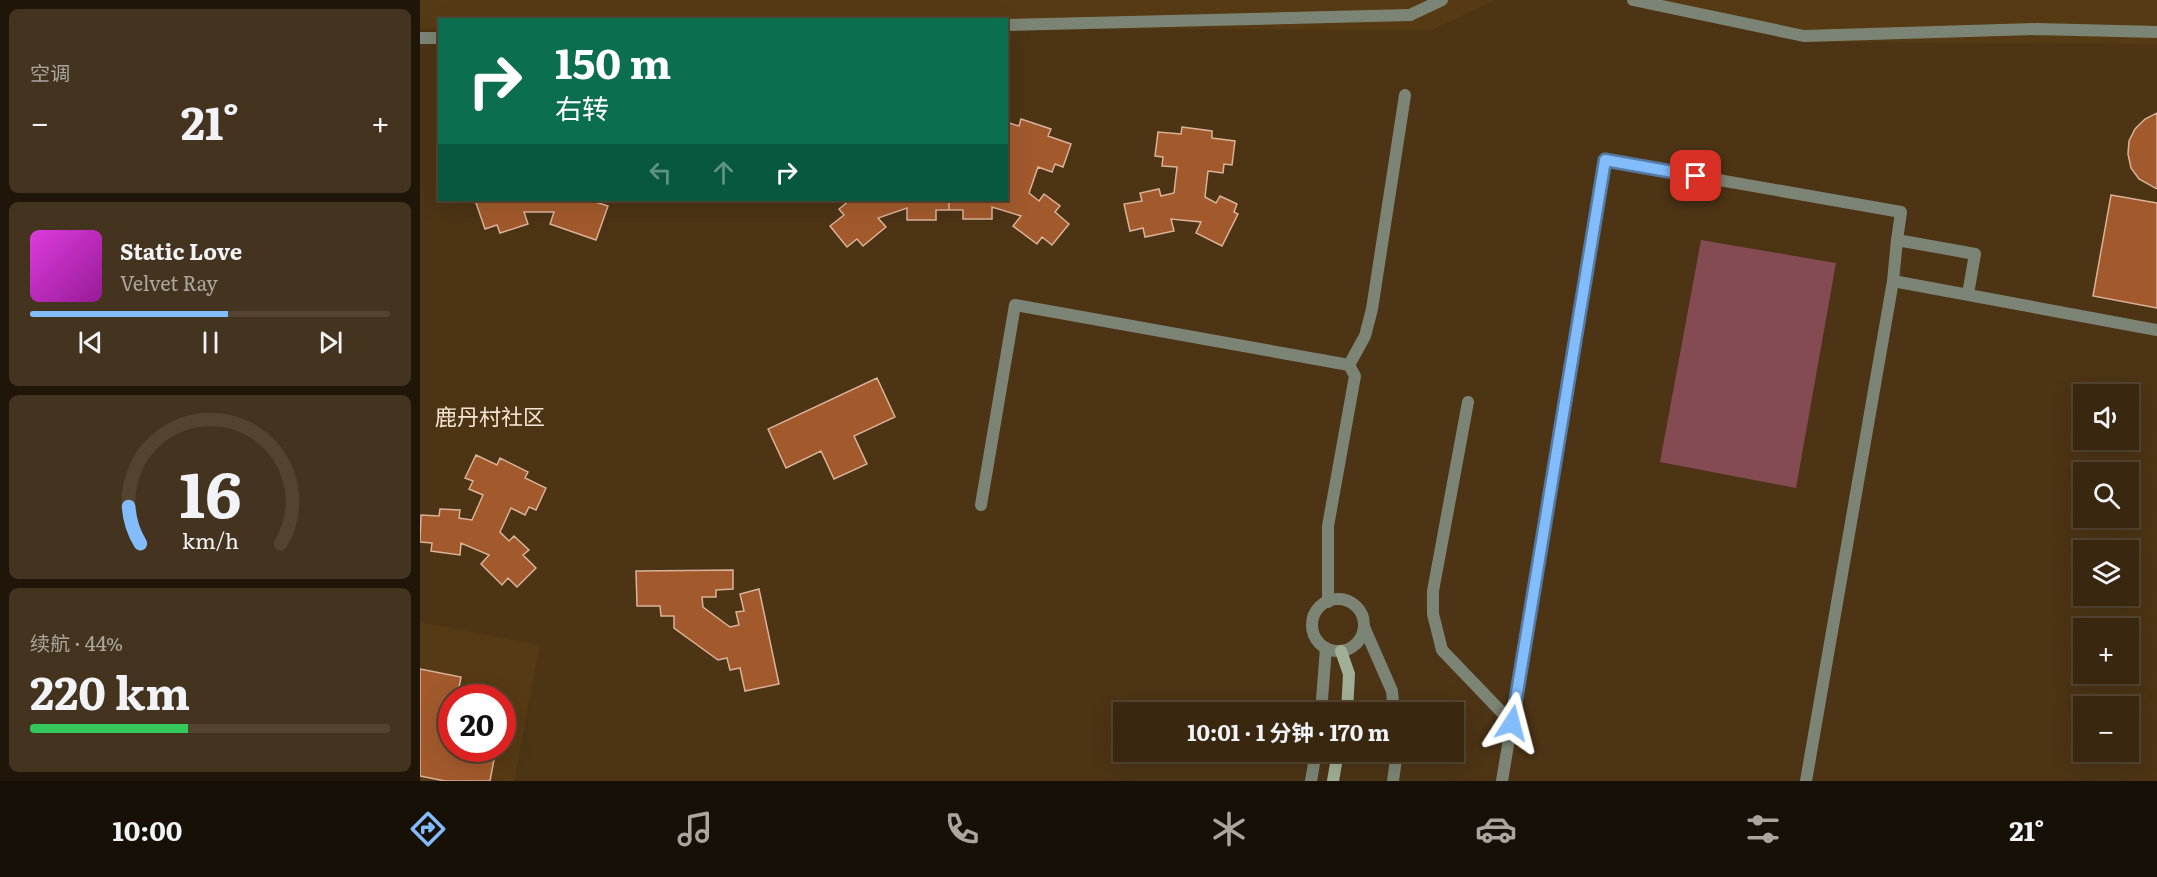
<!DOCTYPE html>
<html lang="zh">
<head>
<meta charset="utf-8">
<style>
	:root { --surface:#392710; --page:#44331e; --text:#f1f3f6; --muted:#aba59f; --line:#534430; --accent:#83bcfb }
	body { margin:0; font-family:Literata,"Noto Sans SC",serif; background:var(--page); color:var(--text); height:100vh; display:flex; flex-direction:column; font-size:22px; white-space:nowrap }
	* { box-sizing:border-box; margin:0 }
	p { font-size:20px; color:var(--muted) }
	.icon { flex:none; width:33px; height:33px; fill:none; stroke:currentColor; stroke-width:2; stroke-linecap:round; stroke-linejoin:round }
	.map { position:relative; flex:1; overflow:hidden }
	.side { display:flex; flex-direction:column; gap:9px; padding:9px; background:#1f1509; width:420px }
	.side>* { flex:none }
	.banner { position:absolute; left:18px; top:18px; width:570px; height:183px; border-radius:0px; box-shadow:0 6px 24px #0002,0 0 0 2px var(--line); background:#0b6e4f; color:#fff; overflow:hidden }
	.controls { position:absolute; left:1653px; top:384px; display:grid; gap:12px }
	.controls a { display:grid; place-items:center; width:66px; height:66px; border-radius:0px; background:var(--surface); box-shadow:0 6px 24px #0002,0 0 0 2px var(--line); font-size:30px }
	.speed { position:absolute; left:18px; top:684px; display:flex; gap:12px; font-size:30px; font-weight:700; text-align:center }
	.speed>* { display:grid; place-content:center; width:78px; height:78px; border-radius:50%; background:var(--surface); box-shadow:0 6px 24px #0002,0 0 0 2px var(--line); line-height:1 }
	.speed .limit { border:9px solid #d22; background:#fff; color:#111 }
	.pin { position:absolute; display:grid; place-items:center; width:51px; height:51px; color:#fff; margin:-26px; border-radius:12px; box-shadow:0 3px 9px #0006 }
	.me { position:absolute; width:66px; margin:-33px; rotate:9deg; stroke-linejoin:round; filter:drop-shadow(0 0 4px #0008) }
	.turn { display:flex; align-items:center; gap:21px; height:126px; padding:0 18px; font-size:27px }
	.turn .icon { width:78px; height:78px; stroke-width:2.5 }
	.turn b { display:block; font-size:42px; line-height:51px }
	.lanes { display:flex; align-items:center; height:57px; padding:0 18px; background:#0003; justify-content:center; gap:30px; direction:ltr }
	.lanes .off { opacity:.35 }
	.big { font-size:45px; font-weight:700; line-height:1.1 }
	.side .card { flex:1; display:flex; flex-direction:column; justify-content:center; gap:9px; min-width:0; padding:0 21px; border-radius:9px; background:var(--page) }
	.side .dial { align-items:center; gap:0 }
	.dial svg { height:156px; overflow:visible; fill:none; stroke:var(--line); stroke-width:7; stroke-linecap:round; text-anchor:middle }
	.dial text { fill:var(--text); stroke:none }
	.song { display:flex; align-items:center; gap:18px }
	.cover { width:72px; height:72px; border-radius:9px; background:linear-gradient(135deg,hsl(300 70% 55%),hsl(300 70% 35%)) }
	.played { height:6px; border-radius:3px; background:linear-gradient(90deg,var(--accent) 55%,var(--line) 55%) }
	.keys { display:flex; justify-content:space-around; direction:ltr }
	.heat { display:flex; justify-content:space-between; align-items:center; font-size:33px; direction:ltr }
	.charge { height:9px; border-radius:4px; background:linear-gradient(90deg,#34c759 44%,var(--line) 0) }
	.trip { position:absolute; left:693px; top:702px; width:351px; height:60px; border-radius:0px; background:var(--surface); box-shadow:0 6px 24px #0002,0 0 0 2px var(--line); font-weight:700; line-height:60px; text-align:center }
	.dock { display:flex; height:96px; justify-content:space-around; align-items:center; background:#171006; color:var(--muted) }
	.dock .icon { width:42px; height:42px }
	.dock .selected { color:var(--accent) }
	.dock b { font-size:27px; color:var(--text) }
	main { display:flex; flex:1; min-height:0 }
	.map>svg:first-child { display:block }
</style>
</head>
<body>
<main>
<section class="side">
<div class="card"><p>空调</p>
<div class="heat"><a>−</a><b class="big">21°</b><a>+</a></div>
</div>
<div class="card">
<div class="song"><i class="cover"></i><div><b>Static Love</b><p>Velvet Ray</p></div></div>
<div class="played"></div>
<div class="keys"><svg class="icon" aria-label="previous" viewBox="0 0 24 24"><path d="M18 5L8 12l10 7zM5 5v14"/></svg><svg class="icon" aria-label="pause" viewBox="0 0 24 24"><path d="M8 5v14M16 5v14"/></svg><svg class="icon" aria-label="next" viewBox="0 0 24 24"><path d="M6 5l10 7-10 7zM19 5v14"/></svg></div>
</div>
<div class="card dial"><svg viewBox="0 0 100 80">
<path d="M14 69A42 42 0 1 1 86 69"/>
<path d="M14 69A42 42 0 0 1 8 50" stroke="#83bcfb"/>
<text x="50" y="56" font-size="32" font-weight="700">16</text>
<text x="50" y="72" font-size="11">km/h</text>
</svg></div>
<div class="card"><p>续航 · 44%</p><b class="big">220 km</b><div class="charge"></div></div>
</section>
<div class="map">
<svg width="1737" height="781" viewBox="0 0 1737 781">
	<rect width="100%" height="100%" fill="#4c3415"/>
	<path fill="#563a13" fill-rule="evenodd" d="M0 0H1076L1012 30 587 29 586 20H20L19 29H0Z
		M1225 0H1737V44L1387 42Z
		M0 622 120 645 94 781H0ZM32 698H82V748H32Z"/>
	<path fill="#844b53" d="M1281 240 1416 263 1376 488 1240 462Z"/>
	<path fill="#a25a2c" stroke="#dab29a" stroke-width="1.5" d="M1737 113V189L1719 179 1711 168 1708 154 1709 141 1715 129 1725 119Z
		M601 119 631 129 628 136 651 144 643 167 635 164 632 172 618 167 609 193 619 201 624 194 640 206 635 212 649 224 632 245 622 237 617 244 593 226 601 216 572 207V219H543V210H529V200H586V122L599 126Z
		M762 127 792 131V138L815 141 812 165 804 164 803 173 788 171 785 197 796 203 800 196 817 204 814 212 818 214 802 246 776 233 781 222 751 219 754 231 725 237 723 228 710 231 704 204 722 201 720 193 739 189 741 196 754 193 757 167 742 166 743 157 735 156 738 132 761 134Z
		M1691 195 1737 203V308L1673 296Z
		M66 200H169L188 206 176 240 130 224 134 212H104L108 224 80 233 77 225 65 229 56 203Z
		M430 200 439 202 442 200H529V210H516V220H487V208L458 218 466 227 443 246 437 239 427 247 410 226 424 215 419 209Z
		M457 378 475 417 434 436 447 464 414 479 401 451 366 468 348 429Z
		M56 455 77 465 80 458 108 472 105 478 126 488 116 510 109 507 105 515 91 508 80 532 89 541 94 536 109 550 103 555 116 568 97 587 88 578 82 585 61 564 69 555 41 543 40 555 11 551 12 543 0 542 1 515 19 516 20 509 40 510 39 518 52 520 63 495 49 489 53 481 45 478Z
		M313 570V589L296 590V597H282L283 607 310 627 319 625 316 612 324 611 320 594 339 589 359 684 325 691 320 668 310 670 307 658 298 660 254 628V616H241L240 606H217L216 571Z
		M0 669 41 677 37 698H32L29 740 32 741V748L76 749 70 781H25L0 776Z"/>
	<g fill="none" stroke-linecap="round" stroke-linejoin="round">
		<path stroke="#7c8575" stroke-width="12" d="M1213 0 1384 36 1617 29 1737 32
			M990 15 1022 0
			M1477 240 1473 281 1737 330
			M929 365 945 336 952 309 985 95
			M1048 402 1013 591V614L1022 650 1092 723
			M901 712 906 648
			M891 781 896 752
			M1082 781 1185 160 1481 212 1477 240 1555 254 1548 294
			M1386 781 1473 281"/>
		<path stroke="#7c8575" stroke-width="12" d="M586 25 990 15
			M0 38H20
			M561 505 595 305 929 365 935 376 908 526V602
			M892 625a26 26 0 1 1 52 0a26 26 0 1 1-52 0Z
			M944 627 972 691 974 712
			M973 781 977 752"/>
		<path stroke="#a1af96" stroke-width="12" d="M921 651 929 674 927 712
			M913 781 918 752"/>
	</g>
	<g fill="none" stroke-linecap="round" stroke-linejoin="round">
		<defs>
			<path id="route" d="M1092 723 1185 160 1276 176"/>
		</defs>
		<use href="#route" stroke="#557aa3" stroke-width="15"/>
		<use href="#route" stroke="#83bcfb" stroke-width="10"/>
	</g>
	<g text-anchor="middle" stroke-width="6" stroke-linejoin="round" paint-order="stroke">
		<g font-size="22" fill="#f5e6d4" stroke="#4c3415">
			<text x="70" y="425">鹿丹村社区</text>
		</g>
	</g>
</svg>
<div class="controls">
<a><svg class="icon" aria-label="sound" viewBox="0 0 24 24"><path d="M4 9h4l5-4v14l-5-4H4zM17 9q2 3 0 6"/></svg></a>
<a><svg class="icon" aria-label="search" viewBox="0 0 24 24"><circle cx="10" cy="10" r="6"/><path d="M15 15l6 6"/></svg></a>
<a><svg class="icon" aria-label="layers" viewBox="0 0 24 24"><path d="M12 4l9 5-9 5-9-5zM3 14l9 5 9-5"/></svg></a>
<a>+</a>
<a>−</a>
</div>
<div class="speed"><div class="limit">20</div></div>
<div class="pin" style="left:1276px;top:176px;background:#d93025"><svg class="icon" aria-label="arrive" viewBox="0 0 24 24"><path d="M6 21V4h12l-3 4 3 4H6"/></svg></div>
<svg class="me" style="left:1092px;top:723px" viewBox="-20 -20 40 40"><path d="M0-17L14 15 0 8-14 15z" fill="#83bcfb" stroke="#fff" stroke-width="4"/></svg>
<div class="trip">10:01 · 1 分钟 · 170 m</div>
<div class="banner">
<div class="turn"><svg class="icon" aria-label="right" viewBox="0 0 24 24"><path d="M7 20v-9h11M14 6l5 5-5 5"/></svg><div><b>150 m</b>右转</div></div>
<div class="lanes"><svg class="icon off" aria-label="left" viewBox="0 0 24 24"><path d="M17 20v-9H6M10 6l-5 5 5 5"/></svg><svg class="icon off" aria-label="ahead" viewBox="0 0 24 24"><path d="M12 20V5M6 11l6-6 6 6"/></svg><svg class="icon" aria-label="right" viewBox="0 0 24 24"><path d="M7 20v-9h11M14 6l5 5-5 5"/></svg></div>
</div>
</div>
</main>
<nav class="dock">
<b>10:00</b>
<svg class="icon selected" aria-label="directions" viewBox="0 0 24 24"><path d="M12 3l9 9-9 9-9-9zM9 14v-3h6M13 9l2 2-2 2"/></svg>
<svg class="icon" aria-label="music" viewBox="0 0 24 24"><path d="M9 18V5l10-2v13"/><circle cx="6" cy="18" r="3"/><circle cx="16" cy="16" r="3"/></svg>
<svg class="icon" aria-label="phone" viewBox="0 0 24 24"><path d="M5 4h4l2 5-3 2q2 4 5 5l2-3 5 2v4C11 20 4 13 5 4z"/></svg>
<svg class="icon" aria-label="climate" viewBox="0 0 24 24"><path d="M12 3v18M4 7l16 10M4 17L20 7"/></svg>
<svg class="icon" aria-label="car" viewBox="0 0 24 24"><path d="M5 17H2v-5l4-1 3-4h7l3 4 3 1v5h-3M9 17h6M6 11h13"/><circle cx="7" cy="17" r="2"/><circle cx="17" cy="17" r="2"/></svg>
<svg class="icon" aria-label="filters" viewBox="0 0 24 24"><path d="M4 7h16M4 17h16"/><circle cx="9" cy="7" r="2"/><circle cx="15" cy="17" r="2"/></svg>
<b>21°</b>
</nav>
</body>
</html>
